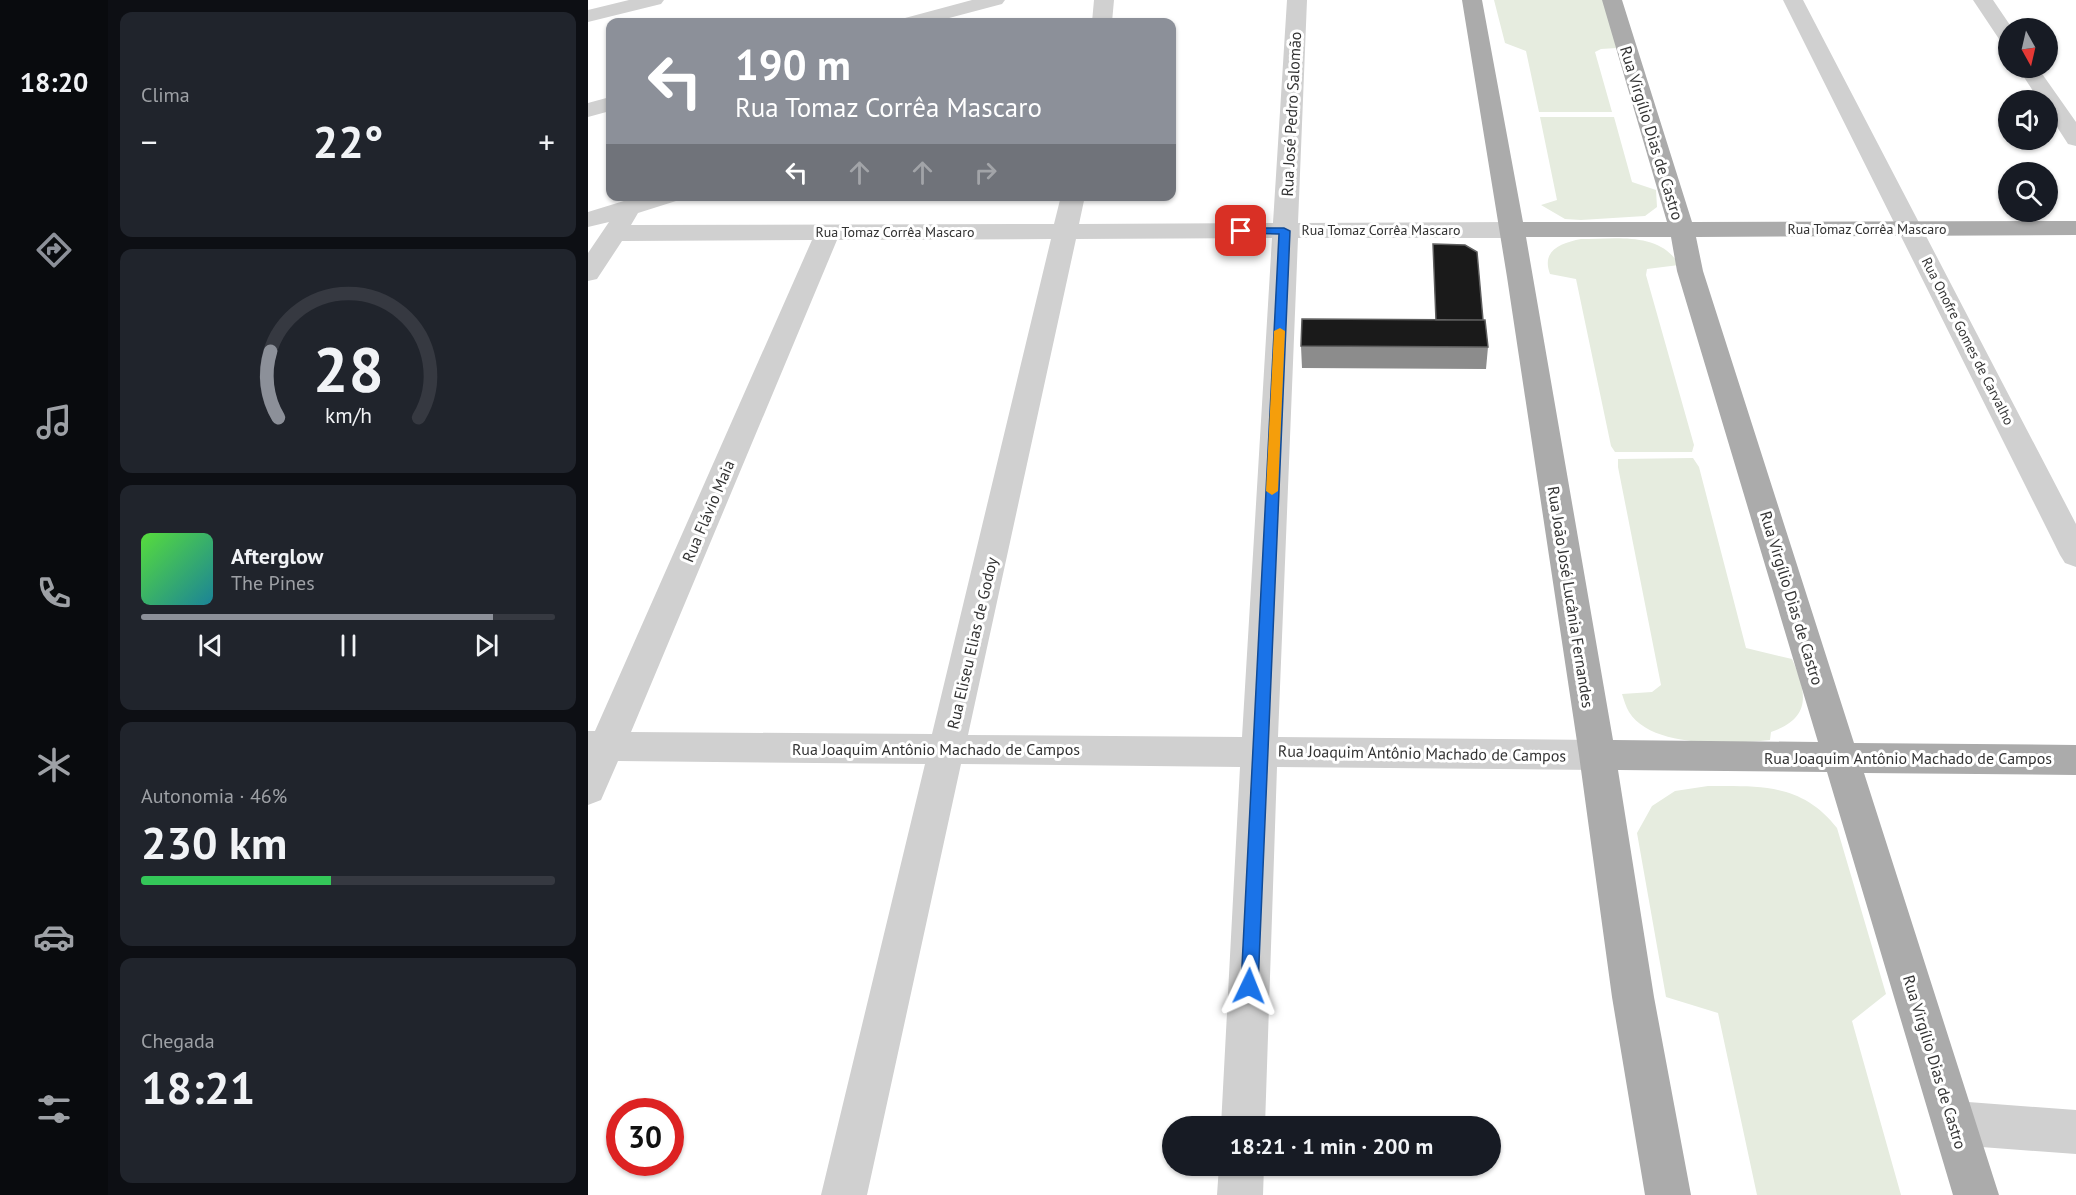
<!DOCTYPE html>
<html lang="pt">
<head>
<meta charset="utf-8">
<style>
	:root { --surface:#171b24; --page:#20242c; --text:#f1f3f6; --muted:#9ea1a6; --line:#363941; --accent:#8c9099 }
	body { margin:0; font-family:"PT Sans",sans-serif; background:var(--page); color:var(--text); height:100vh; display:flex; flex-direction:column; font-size:22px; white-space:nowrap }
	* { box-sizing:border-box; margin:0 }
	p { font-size:20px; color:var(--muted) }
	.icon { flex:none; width:33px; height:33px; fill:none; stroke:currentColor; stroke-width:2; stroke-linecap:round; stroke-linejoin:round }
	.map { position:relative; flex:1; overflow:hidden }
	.side { display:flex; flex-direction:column; gap:12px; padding:12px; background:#0d0f14; width:480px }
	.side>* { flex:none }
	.guide { position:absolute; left:18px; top:18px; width:570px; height:183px; border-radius:12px; box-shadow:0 2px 4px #0004; background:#8c9099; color:#fff; overflow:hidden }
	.needle { width:39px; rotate:172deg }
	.fabs { position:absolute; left:1410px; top:18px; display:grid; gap:12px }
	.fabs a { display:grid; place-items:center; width:60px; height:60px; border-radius:50%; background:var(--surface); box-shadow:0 2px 4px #0004; font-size:30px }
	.speed { position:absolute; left:18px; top:1098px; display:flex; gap:12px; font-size:30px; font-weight:700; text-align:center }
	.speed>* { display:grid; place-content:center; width:78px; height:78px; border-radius:50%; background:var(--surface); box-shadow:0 2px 4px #0004; line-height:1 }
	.speed .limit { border:9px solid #d22; background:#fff; color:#111 }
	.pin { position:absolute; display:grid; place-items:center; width:51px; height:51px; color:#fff; margin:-26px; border-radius:12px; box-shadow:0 3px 9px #0006 }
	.me { position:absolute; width:66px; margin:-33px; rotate:2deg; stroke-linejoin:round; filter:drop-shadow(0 0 4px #0008) }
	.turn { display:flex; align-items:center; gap:21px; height:126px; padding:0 30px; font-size:27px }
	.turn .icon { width:78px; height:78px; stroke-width:2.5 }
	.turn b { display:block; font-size:42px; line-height:51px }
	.lanes { display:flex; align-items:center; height:57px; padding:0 30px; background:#0003; justify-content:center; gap:30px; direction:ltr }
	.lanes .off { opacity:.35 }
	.big { font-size:45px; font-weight:700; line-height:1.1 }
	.side .widget { flex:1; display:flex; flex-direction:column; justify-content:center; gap:9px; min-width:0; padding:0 21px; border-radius:12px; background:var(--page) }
	.side .dial { align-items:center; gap:0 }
	.dial svg { height:156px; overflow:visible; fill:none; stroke:var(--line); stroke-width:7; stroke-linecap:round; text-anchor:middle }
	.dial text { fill:var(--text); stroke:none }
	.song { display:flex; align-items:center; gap:18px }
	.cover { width:72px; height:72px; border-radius:9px; background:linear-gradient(135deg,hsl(110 70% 55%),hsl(190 70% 35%)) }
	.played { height:6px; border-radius:3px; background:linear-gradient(90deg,var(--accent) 85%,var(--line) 85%) }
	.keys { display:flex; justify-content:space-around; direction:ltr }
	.heat { display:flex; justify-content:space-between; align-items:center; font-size:33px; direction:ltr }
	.charge { height:9px; border-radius:4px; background:linear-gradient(90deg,#34c759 46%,var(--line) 0) }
	.trip { position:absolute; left:574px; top:1116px; width:339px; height:60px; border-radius:30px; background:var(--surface); box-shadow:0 2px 4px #0004; font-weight:700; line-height:60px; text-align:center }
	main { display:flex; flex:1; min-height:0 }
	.dock { display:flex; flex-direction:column; width:108px; justify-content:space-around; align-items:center; background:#090b0e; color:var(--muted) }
	.dock .icon { width:42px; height:42px }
	.dock .on { color:var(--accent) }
	.dock b { font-size:27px; color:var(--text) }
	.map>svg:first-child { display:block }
</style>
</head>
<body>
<main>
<nav class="dock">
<b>18:20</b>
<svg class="icon on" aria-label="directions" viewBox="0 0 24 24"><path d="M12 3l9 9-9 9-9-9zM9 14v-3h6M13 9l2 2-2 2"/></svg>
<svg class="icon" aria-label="music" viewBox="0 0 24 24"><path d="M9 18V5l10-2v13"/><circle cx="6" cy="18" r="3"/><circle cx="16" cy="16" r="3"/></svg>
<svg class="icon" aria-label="phone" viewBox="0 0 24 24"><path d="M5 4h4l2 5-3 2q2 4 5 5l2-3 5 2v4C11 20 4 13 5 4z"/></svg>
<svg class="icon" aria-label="climate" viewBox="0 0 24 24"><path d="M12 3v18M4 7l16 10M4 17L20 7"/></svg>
<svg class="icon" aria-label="car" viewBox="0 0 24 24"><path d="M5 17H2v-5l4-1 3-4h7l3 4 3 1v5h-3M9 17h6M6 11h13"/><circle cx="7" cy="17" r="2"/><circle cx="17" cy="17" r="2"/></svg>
<svg class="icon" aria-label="filters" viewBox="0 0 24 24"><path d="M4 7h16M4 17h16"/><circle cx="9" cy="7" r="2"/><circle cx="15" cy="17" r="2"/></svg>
</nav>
<section class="side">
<div class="widget"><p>Clima</p>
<div class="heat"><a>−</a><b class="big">22°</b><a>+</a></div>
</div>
<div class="widget dial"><svg viewBox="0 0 100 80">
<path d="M14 69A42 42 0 1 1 86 69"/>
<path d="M14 69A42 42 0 0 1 10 35" stroke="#8c9099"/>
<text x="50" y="56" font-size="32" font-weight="700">28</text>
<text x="50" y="72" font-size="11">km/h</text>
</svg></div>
<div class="widget">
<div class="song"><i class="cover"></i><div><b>Afterglow</b><p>The Pines</p></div></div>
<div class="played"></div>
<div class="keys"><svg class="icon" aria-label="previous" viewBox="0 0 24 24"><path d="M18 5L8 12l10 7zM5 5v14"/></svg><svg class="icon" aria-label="pause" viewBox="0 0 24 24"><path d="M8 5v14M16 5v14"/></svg><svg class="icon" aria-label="next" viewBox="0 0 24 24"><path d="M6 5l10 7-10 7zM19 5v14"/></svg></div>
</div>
<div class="widget"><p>Autonomia · 46%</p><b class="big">230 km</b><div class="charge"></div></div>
<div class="widget"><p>Chegada</p><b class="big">18:21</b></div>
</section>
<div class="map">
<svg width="1488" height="1195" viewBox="0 0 1488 1195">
	<rect width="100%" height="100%" fill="#fff"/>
	<path fill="#e6ecdf" d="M906 0H1015L1029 48 1013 49 1007 52 1024 112H951L938 51 917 43Z
		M952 117H1026L1044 182 1068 190 1069 207 1057 216 993 220 977 219 953 205 969 200Z
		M993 239C1025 239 1073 231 1091 265L1059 269 1058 275 1106 445 1104 452H1027L1023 446 988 279 962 274C953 250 973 243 993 239Z
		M1105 458 1111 467 1158 648 1204 659C1219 693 1224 718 1183 732L1182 740C1145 744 1064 749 1041 712 1038 707 1036 700 1034 694L1064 692 1073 685 1030 467V459Z
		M1120 786C1172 786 1214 783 1249 828L1298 994 1264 1021 1313 1195H1169L1130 1013 1078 997 1049 833 1064 806 1087 791Z"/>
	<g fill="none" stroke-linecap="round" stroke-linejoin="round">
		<path fill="#d0d0d0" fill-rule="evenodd" d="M41 0H76L73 4 0 22V10Z
			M384 0H417L414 4 346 22H314L317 18Z
			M506 0H526L524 22H504Z
			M699 0H719L710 223 924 222 933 225 937 230 933 235 924 238H710L690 737 1009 740 1022 744 1027 755 1022 766 1009 770 689 767 677 1126H633L652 767 373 764 279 1195H233L337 764 30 761 13 800 0 805V731H7L224 240 34 241 9 279 0 281V253L21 222 0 227V212L52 196H91L88 201 50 213 43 225 466 224 473 196H497L491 224 685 223ZM684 238 654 737 380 735 488 239ZM463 239 344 734 43 732 249 240Z
			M1195 0H1215L1488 524V567L1477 563 1472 555Z
			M1385 0H1405L1424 28H1420V44L1413 42Z
			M1430 68H1450L1488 122V146L1480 144 1460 113V100H1451Z
			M22 97V111L0 117V103Z
			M1367 1101 1488 1110V1154L1367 1145 1351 1139 1345 1123 1351 1107Z
			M631 1166H676L675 1195H629Z"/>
		<path fill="#ababab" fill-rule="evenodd" d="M874 0H894L935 222H1079L1014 0H1034L1104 222 1488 221V235L1108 237 1115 271 1266 743 1488 745V775L1276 773 1411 1195H1365L1239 772 1030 770 1066 997 1103 1195H1057L1024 997 991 755 919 277ZM938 237H1083L1089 271 1230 742 1025 740Z"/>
	</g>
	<path fill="#8c8c8c" d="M845 244 895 320 900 347 898 369 714 368 713 346 848 320Z"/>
	<path fill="#1a1a1a" stroke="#5f5f5f" stroke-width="1.5" d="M845 244 877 245 889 252 895 320H848Z
		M714 319 897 320 900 347 713 346Z"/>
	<path fill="#1a73e8" stroke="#114b97" stroke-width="1.5" d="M653 228H696L702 231 670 986 667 992 661 994 655 992 653 986 691 234 649 233 648 231Z"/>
	<path fill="#f59e0b" d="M692 328 697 331 690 491 684 495 678 491 686 331Z"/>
	<g text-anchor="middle" stroke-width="6" stroke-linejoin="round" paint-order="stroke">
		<g font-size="14" fill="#333" stroke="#fff">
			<text x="1279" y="234">Rua Tomaz Corrêa Mascaro</text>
			<text x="793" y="235">Rua Tomaz Corrêa Mascaro</text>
			<text x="307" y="237">Rua Tomaz Corrêa Mascaro</text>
			<text transform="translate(1380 341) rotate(63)" y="5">Rua Onofre Gomes de Carvalho</text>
		</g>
		<g font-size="16" fill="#333" stroke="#fff">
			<text transform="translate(703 114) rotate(-87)" y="6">Rua José Pedro Salomão</text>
			<text transform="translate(1064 133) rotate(73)" y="6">Rua Virgílio Dias de Castro</text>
			<text transform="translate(120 511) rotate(-67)" y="6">Rua Flávio Maia</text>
			<text transform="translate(983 597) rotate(81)" y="6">Rua João José Lucânia Fernandes</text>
			<text transform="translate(1204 598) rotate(73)" y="6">Rua Virgílio Dias de Castro</text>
			<text transform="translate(384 643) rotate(-77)" y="6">Rua Eliseu Elias de Godoy</text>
			<text x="348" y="755">Rua Joaquim Antônio Machado de Campos</text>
			<text transform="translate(834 753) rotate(1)" y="6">Rua Joaquim Antônio Machado de Campos</text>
			<text x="1320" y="764">Rua Joaquim Antônio Machado de Campos</text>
			<text transform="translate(1347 1062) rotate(73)" y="6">Rua Virgílio Dias de Castro</text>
		</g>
	</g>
</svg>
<div class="fabs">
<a><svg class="needle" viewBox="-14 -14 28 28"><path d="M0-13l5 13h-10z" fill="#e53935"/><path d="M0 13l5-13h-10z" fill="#9ea1a6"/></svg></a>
<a><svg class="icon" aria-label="sound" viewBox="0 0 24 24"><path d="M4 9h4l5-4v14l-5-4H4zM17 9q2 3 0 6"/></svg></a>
<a><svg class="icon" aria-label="search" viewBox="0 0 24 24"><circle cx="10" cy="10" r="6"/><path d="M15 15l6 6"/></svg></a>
</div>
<div class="speed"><div class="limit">30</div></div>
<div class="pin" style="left:653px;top:231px;background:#d93025"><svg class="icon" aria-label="arrive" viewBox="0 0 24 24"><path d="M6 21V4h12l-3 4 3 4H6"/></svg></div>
<svg class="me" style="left:661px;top:986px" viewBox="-20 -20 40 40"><path d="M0-17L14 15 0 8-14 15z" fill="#1a73e8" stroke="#fff" stroke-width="4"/></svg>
<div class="trip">18:21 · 1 min · 200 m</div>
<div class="guide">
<div class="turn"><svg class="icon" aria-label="left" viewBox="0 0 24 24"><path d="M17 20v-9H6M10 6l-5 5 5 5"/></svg><div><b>190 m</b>Rua Tomaz Corrêa Mascaro</div></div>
<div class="lanes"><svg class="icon" aria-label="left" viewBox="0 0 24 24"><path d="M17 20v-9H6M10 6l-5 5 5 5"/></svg><svg class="icon off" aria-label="ahead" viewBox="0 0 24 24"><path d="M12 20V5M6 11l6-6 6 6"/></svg><svg class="icon off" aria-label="ahead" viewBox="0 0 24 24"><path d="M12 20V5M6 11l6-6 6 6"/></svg><svg class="icon off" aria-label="right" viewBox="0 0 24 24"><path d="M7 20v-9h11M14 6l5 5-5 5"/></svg></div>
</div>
</div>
</main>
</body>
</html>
